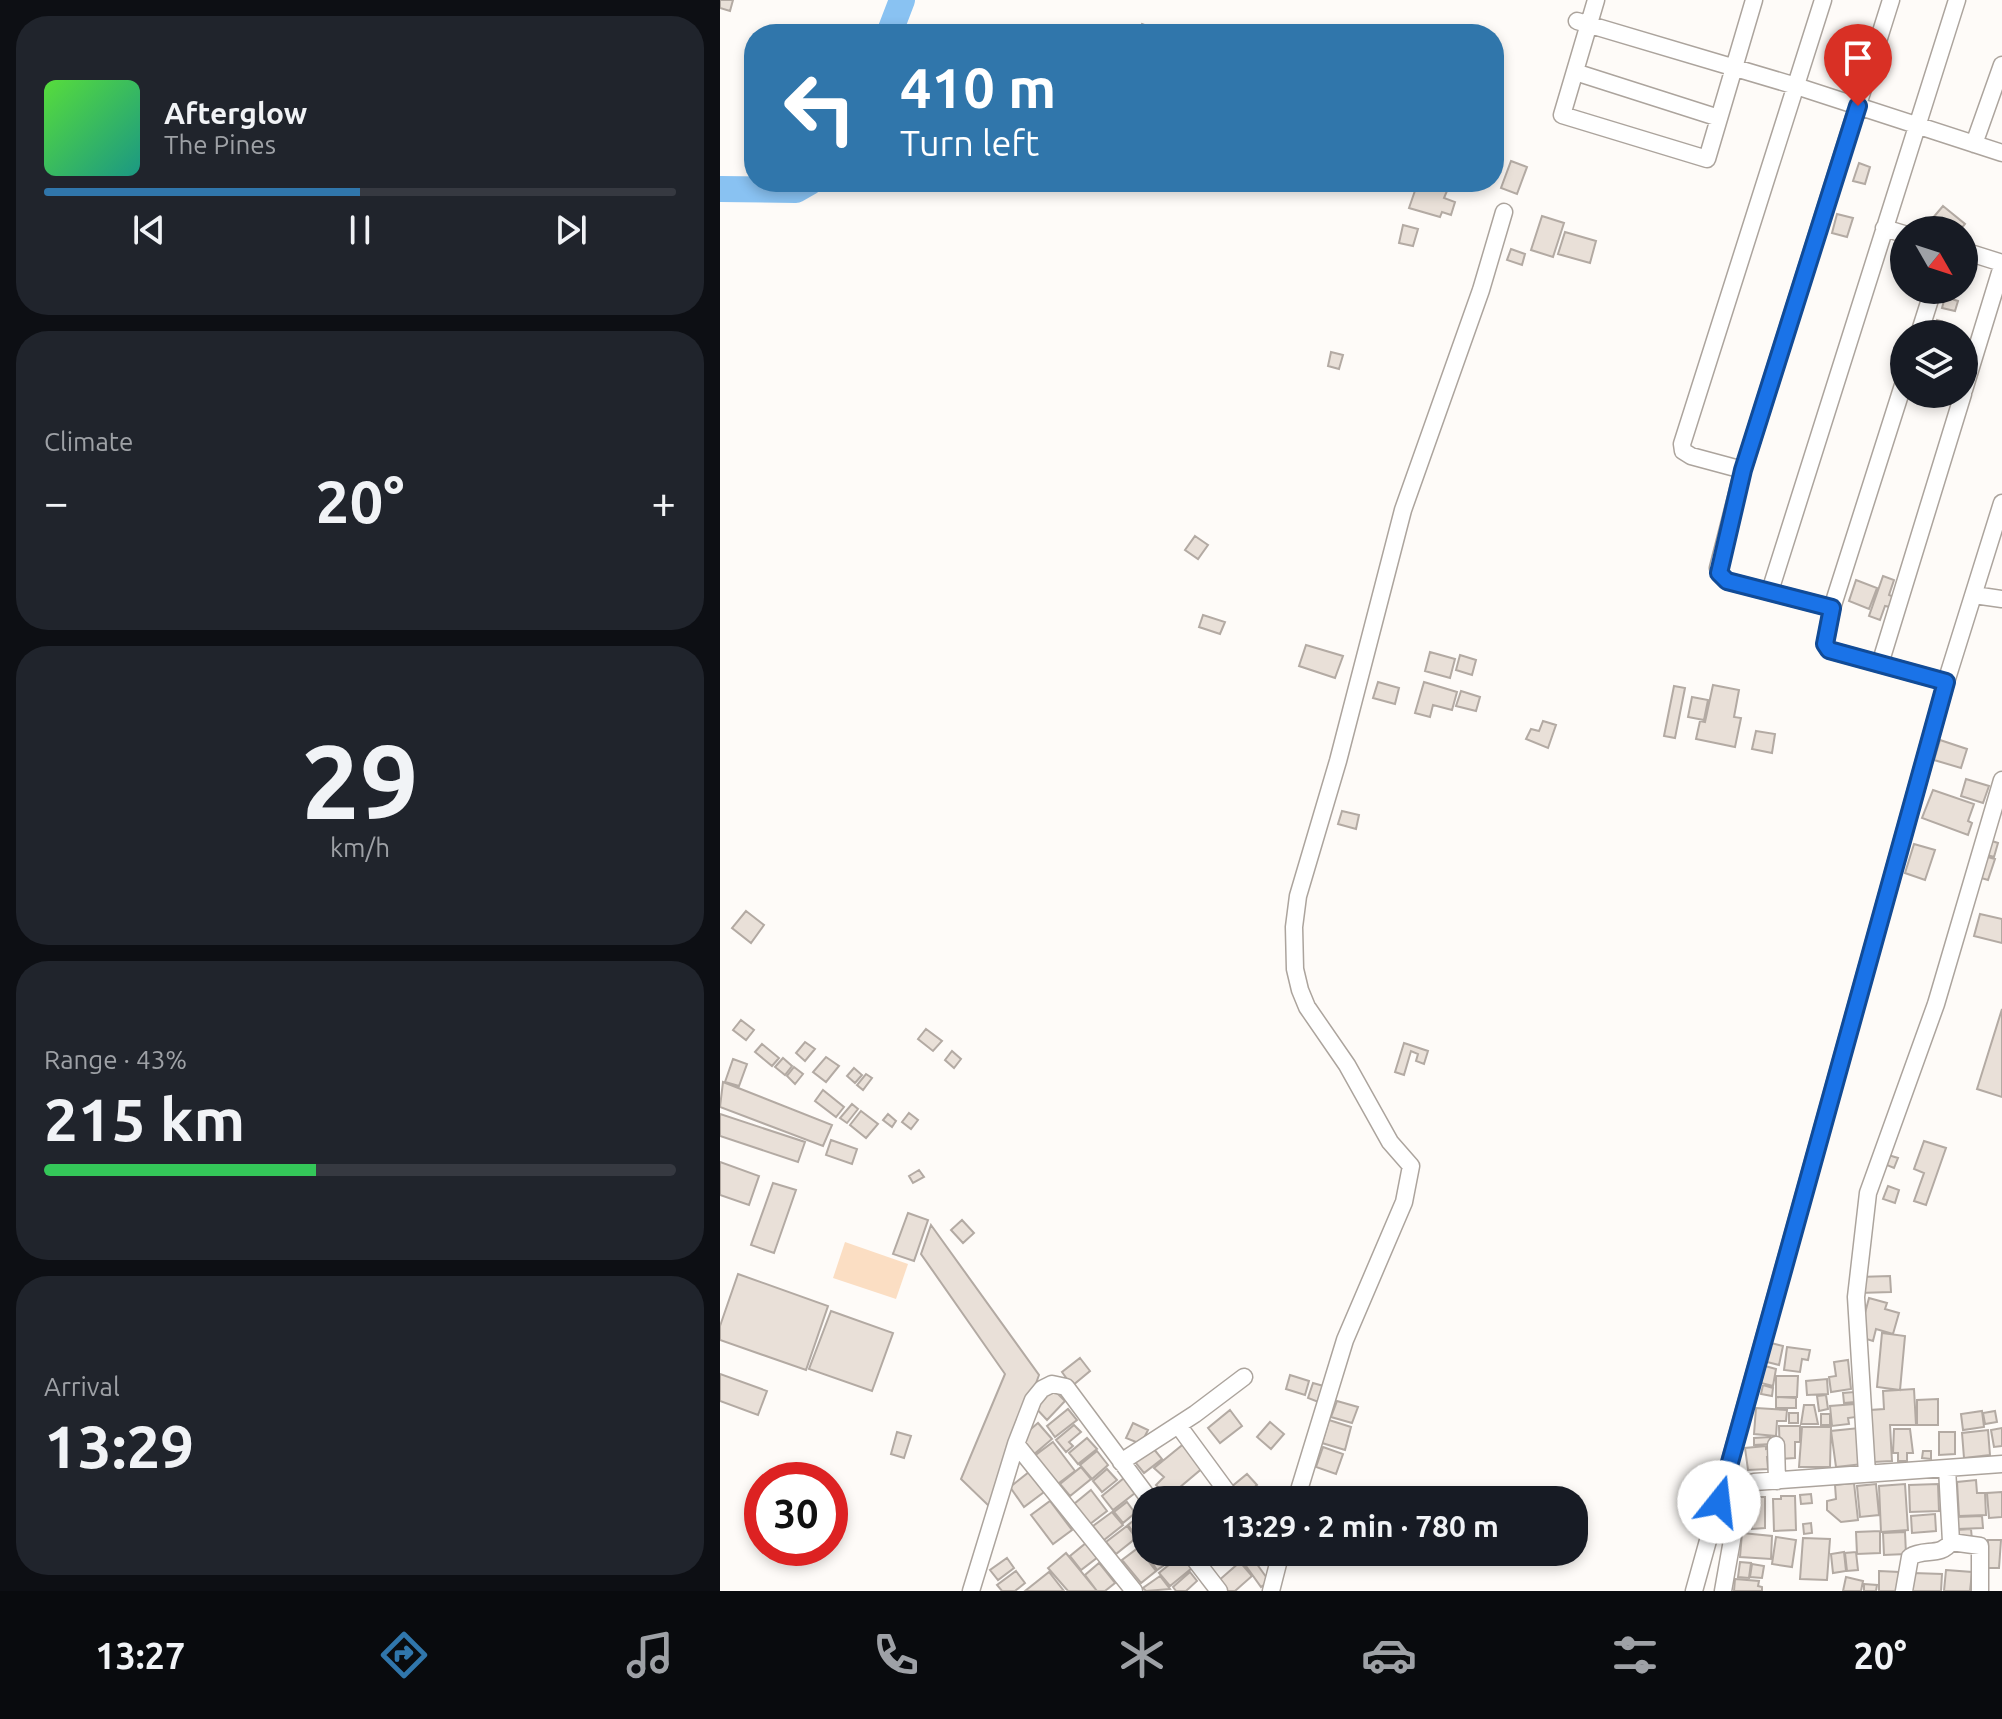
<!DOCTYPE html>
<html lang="en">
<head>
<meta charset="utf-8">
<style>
	:root { --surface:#171b24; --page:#20242c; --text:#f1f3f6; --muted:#9ea1a6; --line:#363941; --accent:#3076ab }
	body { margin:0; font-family:Ubuntu,sans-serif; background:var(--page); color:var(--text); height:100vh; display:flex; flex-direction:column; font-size:30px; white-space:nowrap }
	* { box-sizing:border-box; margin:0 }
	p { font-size:26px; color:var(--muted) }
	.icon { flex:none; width:44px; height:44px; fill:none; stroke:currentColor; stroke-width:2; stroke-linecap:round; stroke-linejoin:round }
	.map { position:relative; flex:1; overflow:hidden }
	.side { display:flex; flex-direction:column; gap:16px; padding:16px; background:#0d0f14; width:720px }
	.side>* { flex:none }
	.guide { position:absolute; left:24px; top:24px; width:760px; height:168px; border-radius:32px; box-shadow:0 4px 12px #0003; background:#3076ab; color:#fff; overflow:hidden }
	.needle { width:52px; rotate:129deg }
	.buttons { position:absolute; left:1170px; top:216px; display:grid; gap:16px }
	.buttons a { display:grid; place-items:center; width:88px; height:88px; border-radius:50%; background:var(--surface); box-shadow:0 4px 12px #0003; font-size:40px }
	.speed { position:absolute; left:24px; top:1462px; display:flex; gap:16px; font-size:40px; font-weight:700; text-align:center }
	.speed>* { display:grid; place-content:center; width:104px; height:104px; border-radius:50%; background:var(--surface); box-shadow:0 4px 12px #0003; line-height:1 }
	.speed .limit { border:12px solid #d22; background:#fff; color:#111 }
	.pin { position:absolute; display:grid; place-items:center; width:68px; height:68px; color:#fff; margin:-82px -34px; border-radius:50% 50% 50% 0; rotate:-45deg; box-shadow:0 0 8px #0007 }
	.pin .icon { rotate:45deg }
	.me { position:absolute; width:88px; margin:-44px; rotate:16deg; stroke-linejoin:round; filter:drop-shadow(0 0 6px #0008) }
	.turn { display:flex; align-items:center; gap:28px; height:168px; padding:0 24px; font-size:36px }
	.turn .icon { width:104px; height:104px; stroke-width:2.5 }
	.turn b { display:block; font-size:56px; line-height:68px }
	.big { font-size:60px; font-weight:600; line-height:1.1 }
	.side .tile { flex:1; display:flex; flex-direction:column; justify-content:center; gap:12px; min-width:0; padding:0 28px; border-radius:32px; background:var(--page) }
	.side .dial { align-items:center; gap:0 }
	.dial b { font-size:104px; line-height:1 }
	.song { display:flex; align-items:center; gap:24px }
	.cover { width:96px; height:96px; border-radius:12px; background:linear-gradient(135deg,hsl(110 70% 55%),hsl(170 70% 35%)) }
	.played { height:8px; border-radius:4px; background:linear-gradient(90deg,var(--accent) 50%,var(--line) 50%) }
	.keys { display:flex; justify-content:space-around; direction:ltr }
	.heat { display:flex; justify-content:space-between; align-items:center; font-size:44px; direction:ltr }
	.charge { height:12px; border-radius:6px; background:linear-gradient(90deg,#34c759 43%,var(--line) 0) }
	.trip { position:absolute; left:412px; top:1486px; width:456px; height:80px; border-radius:32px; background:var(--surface); box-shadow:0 4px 12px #0003; font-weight:600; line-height:80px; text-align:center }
	.tabs { display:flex; height:128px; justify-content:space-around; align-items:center; background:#090b0e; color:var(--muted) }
	.tabs .icon { width:56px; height:56px }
	.tabs .selected { color:var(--accent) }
	.tabs b { font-size:36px; color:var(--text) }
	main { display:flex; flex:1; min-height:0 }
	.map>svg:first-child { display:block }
</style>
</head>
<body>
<main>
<section class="side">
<div class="tile">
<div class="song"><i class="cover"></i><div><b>Afterglow</b><p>The Pines</p></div></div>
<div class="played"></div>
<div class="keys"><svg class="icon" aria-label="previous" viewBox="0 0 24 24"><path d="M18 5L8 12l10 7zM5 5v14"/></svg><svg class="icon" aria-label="pause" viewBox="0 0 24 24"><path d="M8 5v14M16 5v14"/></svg><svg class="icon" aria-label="next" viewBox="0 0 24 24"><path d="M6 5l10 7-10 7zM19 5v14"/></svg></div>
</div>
<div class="tile"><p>Climate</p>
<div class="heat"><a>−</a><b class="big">20°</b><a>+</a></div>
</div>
<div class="tile dial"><b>29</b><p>km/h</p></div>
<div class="tile"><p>Range · 43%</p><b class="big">215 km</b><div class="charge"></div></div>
<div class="tile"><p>Arrival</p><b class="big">13:29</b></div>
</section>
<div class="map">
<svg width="1282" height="1591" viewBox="0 0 1282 1591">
	<rect width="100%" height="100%" fill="#fefbf8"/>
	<path fill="#fbdec3" d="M125 1242 188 1264 176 1299 113 1278Z"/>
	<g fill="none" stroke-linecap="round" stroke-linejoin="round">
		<path stroke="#89c2f2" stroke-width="26" d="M169 34 182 0
			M0 189 76 190 90 182"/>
	</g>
	<path fill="#e9e0d8" stroke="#b3aaa3" stroke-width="2" d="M0 0H13L10 11 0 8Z
		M422 24 432 28 429 34H418Z
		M791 161 807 167 797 194 781 188Z
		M1139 163 1150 167 1145 184 1133 181Z
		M698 182 727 191 724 198 735 202 731 215 722 212 720 217 689 208Z
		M1223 206 1245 224 1240 230H1225L1212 219Z
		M1117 214 1133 218 1127 237 1112 233Z
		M822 216 844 223 833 257 811 250Z
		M683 225 698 229 693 246 679 243Z
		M845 232 876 241 870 263 838 254Z
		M791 249 805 254 802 265 787 260Z
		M1225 297 1238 301 1235 311 1222 308Z
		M1217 320 1227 323 1223 334H1213Z
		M611 352 623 355 619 369 608 366Z
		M475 536 488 545 478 559 465 550Z
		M1163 576 1174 580 1169 595 1174 597 1170 607 1165 606 1160 620 1149 616Z
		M1136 580 1157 588 1149 609 1129 601Z
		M483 615 505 622 500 634 479 627Z
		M586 645 623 656 615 678 579 666Z
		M710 652 735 659 730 678 705 671Z
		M740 655 756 660 752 675 736 670Z
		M658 682 679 688 675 704 653 698Z
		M704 682 737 692 732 710 713 705 710 717 695 713Z
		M993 685 1019 690 1014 717 1021 718 1015 747 976 739 980 721 985 722Z
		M954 686 965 688 955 738 944 736Z
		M741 691 760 697 756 711 736 706Z
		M972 697 988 700 984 720 968 717Z
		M823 721 836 725 828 748 806 739 811 729 819 731Z
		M1036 731 1055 734 1052 753 1032 749Z
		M1220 740 1247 749 1241 768 1214 760Z
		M1246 779 1269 786 1263 803 1241 796Z
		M1213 790 1254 804 1248 821 1252 823 1248 835 1202 818Z
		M622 811 639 815 636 829 618 824Z
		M1269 840 1278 843 1274 857 1264 854Z
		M1194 844 1215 850 1205 880 1185 873Z
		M1264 856 1275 859 1268 880 1258 877Z
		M26 911 44 925 31 943 12 928Z
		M1260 914 1282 919V943L1254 936Z
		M1282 1009V1097L1257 1089Z
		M21 1020 34 1030 26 1040 13 1030Z
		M206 1029 222 1041 213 1051 198 1039Z
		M85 1042 95 1049 85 1061 76 1053Z
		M684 1043 708 1051 704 1064 696 1061 698 1054 691 1051 684 1075 675 1072Z
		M42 1044 59 1058 52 1066 35 1052Z
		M232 1051 241 1059 234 1068 225 1060Z
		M106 1057 119 1066 106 1082 93 1072Z
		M63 1058 72 1066 65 1075 55 1067Z
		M13 1059 27 1064 19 1086 5 1082Z
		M74 1067 83 1074 75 1084 67 1076Z
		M134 1068 142 1075 135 1083 127 1076Z
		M146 1074 152 1078 143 1090 137 1085Z
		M3 1082 112 1125 103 1146 0 1107Z
		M103 1090 124 1107 116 1117 95 1101Z
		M132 1104 138 1109 127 1123 120 1118Z
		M141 1111 158 1124 146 1138 130 1125Z
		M189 1113 198 1120 191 1129 182 1122Z
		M0 1114 85 1142 78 1162 0 1136Z
		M168 1114 176 1121 172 1127 163 1120Z
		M111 1140 137 1149 132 1164 106 1155Z
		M1204 1141 1226 1148 1206 1205 1194 1201 1204 1173 1194 1169Z
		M1165 1154 1178 1158 1174 1168 1162 1163Z
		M0 1162 39 1176 29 1205 0 1195Z
		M199 1170 204 1177 193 1183 189 1176Z
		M53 1183 76 1190 54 1253 31 1245Z
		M1168 1186 1179 1190 1175 1203 1163 1199Z
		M188 1213 208 1220 194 1261 173 1254Z
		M242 1220 254 1233 243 1243 231 1230Z
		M211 1225 319 1375 271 1508 241 1479 285 1374 201 1254Z
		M18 1274 108 1306 86 1370 0 1340V1326Z
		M1170 1276 1171 1292 1139 1293 1138 1277Z
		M1149 1298 1167 1303 1165 1309 1179 1313 1173 1334 1156 1329 1153 1341 1143 1338 1140 1332Z
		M111 1311 173 1333 152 1391 89 1369Z
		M1162 1333 1185 1336 1180 1390 1157 1387Z
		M1047 1342 1063 1346 1059 1365 1043 1361Z
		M1067 1347 1090 1350 1088 1360 1082 1359 1080 1372 1064 1370Z
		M360 1358 370 1371 352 1386 342 1372Z
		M1128 1360 1131 1389 1111 1392 1109 1377 1116 1376 1114 1362Z
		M1045 1366 1056 1369 1053 1386 1041 1383Z
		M0 1374 47 1391 38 1415 0 1401Z
		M570 1375 589 1381 585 1395 566 1389Z
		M1056 1376H1078L1077 1397H1056Z
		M1107 1379 1108 1394 1087 1395 1086 1381Z
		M593 1383 607 1387 601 1403 588 1398Z
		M1043 1385 1053 1388 1052 1396 1041 1394Z
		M331 1387 345 1401 327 1420 313 1405Z
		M1194 1389 1196 1425H1170L1172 1461 1153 1462 1150 1410 1164 1409 1163 1391Z
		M1134 1392 1135 1402 1124 1403 1123 1393Z
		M1106 1395 1108 1409 1099 1411 1097 1396Z
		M1056 1397 1076 1398V1408H1056Z
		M1218 1399V1425H1197V1400Z
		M617 1401 638 1407 632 1423 611 1417Z
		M1135 1404 1136 1417 1128 1418 1129 1424 1112 1426 1110 1406Z
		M1084 1405H1094L1098 1424H1081Z
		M1036 1408 1067 1410 1066 1421H1057L1056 1436 1034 1434Z
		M348 1409 357 1420 335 1437 327 1426Z
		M510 1410 522 1426 500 1443 488 1428Z
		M1262 1411 1264 1427 1243 1430 1241 1414Z
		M1275 1411 1277 1422 1265 1424 1263 1413Z
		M1069 1413H1078V1423H1069Z
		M1101 1414H1110V1425H1101Z
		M609 1420 631 1427 625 1450 602 1443Z
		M550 1422 564 1434 551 1449 537 1437Z
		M318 1423 332 1439 313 1455 299 1439Z
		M413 1423 428 1430 421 1444 406 1438Z
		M354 1425 361 1432 349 1442 353 1446 346 1452 336 1440Z
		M1059 1426H1080V1442H1075V1458L1060 1459Z
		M1082 1427H1111L1110 1467H1079Z
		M1139 1428 1143 1464 1116 1467 1111 1431Z
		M1282 1428V1446L1274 1447 1271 1430Z
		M1174 1429H1190L1193 1453H1187V1461H1178V1453H1173Z
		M1268 1430 1270 1455 1244 1458 1242 1433Z
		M177 1432 191 1436 184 1458 171 1454Z
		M1219 1432H1235V1454L1219 1455Z
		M1050 1437 1051 1444 1034 1445V1438Z
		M367 1438 377 1449 358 1464 349 1453Z
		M333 1442 355 1471 335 1486 313 1457Z
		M466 1442 485 1466 447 1498 436 1485 444 1477 434 1468Z
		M1046 1446V1449L1052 1448V1457H1047L1048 1469 1028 1470 1025 1448Z
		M603 1447 623 1454 616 1474 596 1467Z
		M433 1448 442 1459 424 1473 415 1462Z
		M377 1451 388 1465 372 1479 360 1465Z
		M1203 1451H1211V1459L1202 1458Z
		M361 1467 371 1479 350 1496 340 1484Z
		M387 1469 397 1480 382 1492 373 1481Z
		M309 1472 324 1492 304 1507 290 1487Z
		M527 1474 537 1485 519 1500 510 1488Z
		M404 1478 415 1493 393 1510 382 1496Z
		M1256 1480 1257 1493H1265L1266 1515 1239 1516 1237 1482Z
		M1134 1483 1138 1520 1121 1522 1107 1510V1501L1116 1499 1115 1485Z
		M1156 1484 1159 1515 1140 1517 1137 1486Z
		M1185 1484 1188 1530 1161 1532 1159 1486Z
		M1218 1484 1219 1511 1190 1512 1189 1485Z
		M371 1490 387 1511 370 1524 354 1504Z
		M536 1490 542 1500H525Z
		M1282 1492V1517L1269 1518 1267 1493Z
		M1091 1494 1092 1503 1081 1504 1080 1495Z
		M1061 1496H1075L1076 1530 1054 1531 1053 1499H1061Z
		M1032 1497H1045V1528L1032 1529Z
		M330 1501 352 1530 333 1544 311 1515Z
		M407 1502 415 1513 403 1523 394 1512Z
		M392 1512 403 1525 384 1540 373 1526Z
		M423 1513 426 1524 414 1533 408 1525Z
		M1215 1514 1216 1531 1192 1533 1191 1516Z
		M1262 1516 1263 1528 1237 1529 1236 1517Z
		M1091 1523 1092 1533 1084 1534 1083 1524Z
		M407 1526 416 1538 396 1554 386 1542Z
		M1251 1529 1252 1540 1237 1541 1236 1530Z
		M1160 1531V1553L1137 1554 1136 1532Z
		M1185 1532 1186 1554 1164 1555 1163 1533Z
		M1022 1533 1052 1536 1051 1559 1020 1557Z
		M426 1534V1551L418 1540Z
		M1056 1537 1076 1540 1072 1567 1052 1564Z
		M1083 1538 1110 1539 1107 1580 1080 1579Z
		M1268 1540H1281L1279 1568H1267Z
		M366 1543 378 1557 361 1570 350 1556Z
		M418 1548 436 1571 421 1583 402 1560Z
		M438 1552H452L456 1557 437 1570 429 1558Z
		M1124 1552 1126 1571 1113 1573 1111 1554Z
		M1136 1552 1138 1570 1127 1571 1125 1553Z
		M346 1553 377 1591H348L328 1568Z
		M461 1555 472 1568 450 1586 439 1573Z
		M287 1558 294 1568 278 1580 270 1570Z
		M534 1560 549 1581 541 1587 526 1566Z
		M520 1562 532 1576 515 1591H505L497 1582Z
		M1020 1562 1031 1563 1029 1578 1018 1577Z
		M379 1563 395 1583 385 1591H377L365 1575Z
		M1032 1564 1044 1566 1042 1578 1030 1577Z
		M1226 1570 1252 1572 1250 1591H1224Z
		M296 1571 305 1583 295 1591H282L277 1585Z
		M1159 1571 1179 1572 1178 1580 1183 1591H1159Z
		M329 1572 344 1591H305Z
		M470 1572 477 1581 466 1591H456L453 1587Z
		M1193 1573 1222 1574 1221 1591H1192Z
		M440 1576 450 1589 426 1591 423 1588Z
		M1126 1577 1143 1581 1141 1591H1123Z
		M1015 1579 1039 1581 1038 1586 1042 1587V1591H1014Z
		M1144 1584 1157 1585 1156 1591H1144Z"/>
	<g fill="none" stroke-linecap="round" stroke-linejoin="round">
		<defs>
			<path id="street" d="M876 0 842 115 987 159 1034 0
				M857 21 1076 86 1282 153
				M855 72 999 118
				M1254 144 1282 65
				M1164 228 1184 234
				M1244 251 1282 263
				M1199 334 1213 290
				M1184 382 1112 608 1105 644 1109 650 1226 682
				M1244 390 1282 266
				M1023 470 971 456 963 451 962 444 1103 0
				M1050 591 1237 0
				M1254 595 1282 599
				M1112 608 1007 581 999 573 998 568 1023 470 1171 0
				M1160 664 1243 394
				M458 1425 513 1500
				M296 1444 414 1591
				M1056 1445 1057 1481
				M401 1462 475 1414 524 1377
				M1147 1474 1136 1297 1148 1193 1216 1004 1282 780
				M576 1500 625 1340 684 1202 691 1166 670 1142 627 1065 587 1007 580 990 575 969 574 927 578 896 618 761 683 510 761 290 784 212
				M1231 1542 1260 1546V1591
				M469 1552 499 1591
				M251 1591 296 1444 313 1400 322 1389 332 1384 346 1387 430 1500
				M551 1591 561 1552
				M974 1591 1226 682 1282 503
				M1003 1591 1020 1495 1034 1482 1282 1464
				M1184 1591 1190 1557C1204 1548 1221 1557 1231 1542L1227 1468"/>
		</defs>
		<use href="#street" stroke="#aca49d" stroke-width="19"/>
		<use href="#street" stroke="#fff" stroke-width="16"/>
	</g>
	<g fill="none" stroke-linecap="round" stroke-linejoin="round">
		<defs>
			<path id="route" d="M999 1502 1226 682 1109 650 1105 644 1112 608 1007 581 999 573 1023 470 1138 106"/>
		</defs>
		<use href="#route" stroke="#114b97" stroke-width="20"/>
		<use href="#route" stroke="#1a73e8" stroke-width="14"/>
	</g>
</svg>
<div class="buttons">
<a><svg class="needle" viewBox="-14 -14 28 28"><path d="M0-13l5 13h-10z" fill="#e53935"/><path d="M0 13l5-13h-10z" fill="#9ea1a6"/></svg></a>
<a><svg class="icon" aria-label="layers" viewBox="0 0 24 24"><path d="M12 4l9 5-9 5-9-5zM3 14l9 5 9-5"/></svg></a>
</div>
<div class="speed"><div class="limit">30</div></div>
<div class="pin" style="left:1138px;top:106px;background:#d93025"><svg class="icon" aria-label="arrive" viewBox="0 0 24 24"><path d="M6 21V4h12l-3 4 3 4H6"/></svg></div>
<svg class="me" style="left:999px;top:1502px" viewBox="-20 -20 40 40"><circle r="19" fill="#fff"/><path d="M0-13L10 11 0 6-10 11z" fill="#1a73e8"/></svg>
<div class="trip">13:29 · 2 min · 780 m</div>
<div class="guide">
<div class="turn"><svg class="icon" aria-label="left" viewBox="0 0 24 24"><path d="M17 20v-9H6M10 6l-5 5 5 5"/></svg><div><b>410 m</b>Turn left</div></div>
</div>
</div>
</main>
<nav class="tabs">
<b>13:27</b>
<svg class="icon selected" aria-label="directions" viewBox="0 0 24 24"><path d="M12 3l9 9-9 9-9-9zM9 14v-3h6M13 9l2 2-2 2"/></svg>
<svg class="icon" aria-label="music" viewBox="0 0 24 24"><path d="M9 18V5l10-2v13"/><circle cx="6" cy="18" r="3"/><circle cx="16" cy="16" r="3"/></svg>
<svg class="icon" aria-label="phone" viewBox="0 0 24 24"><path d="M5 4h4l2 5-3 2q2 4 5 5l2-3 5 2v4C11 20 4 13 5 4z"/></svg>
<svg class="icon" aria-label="climate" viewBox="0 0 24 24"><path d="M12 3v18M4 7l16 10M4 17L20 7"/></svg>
<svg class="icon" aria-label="car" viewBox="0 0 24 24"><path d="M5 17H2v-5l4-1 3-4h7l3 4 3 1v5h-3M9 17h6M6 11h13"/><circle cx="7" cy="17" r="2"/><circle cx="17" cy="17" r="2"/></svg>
<svg class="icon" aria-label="filters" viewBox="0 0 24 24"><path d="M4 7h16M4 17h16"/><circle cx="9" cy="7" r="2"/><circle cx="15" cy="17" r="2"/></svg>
<b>20°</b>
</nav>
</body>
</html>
